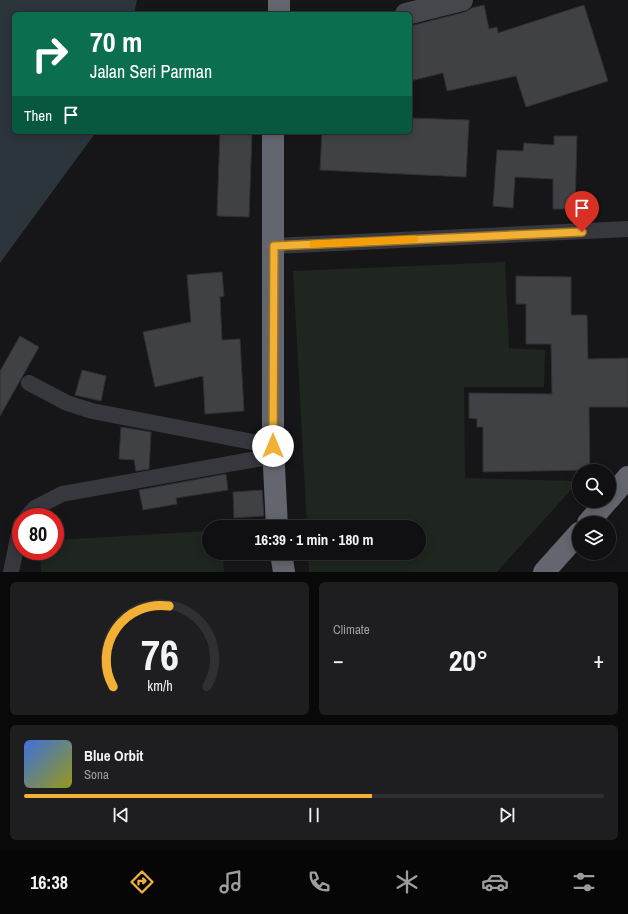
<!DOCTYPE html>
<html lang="en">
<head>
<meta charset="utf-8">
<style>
	:root { --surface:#101012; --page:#1e1e20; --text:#f1f3f6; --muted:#9c9d9f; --line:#303032; --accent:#f2b134 }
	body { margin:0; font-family:"Archivo Narrow",sans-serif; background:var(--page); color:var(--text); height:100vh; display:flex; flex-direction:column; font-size:15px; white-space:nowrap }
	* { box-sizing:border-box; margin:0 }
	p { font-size:13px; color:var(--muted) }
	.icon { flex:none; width:22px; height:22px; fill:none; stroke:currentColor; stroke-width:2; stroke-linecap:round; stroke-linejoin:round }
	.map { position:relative; height:572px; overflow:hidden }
	.details { display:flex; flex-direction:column; gap:10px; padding:10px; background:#09090a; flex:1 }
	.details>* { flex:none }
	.hud { position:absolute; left:12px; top:12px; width:400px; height:122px; border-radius:6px; box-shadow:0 2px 10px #0003,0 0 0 1px var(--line); background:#0b6e4f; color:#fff; overflow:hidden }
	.controls { position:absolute; left:572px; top:464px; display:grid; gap:8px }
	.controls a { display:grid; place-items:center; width:44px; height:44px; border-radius:50%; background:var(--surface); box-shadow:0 2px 10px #0003,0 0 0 1px var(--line); font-size:20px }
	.speed { position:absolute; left:12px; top:508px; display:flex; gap:8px; font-size:20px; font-weight:700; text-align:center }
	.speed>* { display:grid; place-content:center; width:52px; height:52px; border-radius:50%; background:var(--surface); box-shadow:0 2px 10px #0003,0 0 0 1px var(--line); line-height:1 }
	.speed .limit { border:6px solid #d22; background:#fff; color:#111 }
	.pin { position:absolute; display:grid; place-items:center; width:34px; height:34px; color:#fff; margin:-41px -17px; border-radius:50% 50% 50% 0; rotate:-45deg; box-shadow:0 0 4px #0007 }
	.pin .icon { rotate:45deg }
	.me { position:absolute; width:44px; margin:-22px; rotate:0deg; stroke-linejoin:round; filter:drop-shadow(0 0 3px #0008) }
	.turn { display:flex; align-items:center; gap:14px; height:84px; padding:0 12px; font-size:18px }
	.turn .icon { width:52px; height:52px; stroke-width:2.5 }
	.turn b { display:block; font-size:28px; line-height:34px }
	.then { display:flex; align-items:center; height:38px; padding:0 12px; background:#0003; gap:8px; font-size:15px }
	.big { font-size:30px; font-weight:800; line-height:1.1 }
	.details .card { flex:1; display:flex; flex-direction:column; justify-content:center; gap:6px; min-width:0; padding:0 14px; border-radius:6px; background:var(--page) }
	.details .dial { align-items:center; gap:0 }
	.dial svg { height:104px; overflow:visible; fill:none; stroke:var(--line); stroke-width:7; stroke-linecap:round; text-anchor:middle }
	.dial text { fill:var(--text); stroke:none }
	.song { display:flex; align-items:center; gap:12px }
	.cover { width:48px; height:48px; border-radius:6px; background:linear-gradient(135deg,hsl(220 70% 55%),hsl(60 70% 35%)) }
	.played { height:4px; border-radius:2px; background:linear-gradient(90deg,var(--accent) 60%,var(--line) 60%) }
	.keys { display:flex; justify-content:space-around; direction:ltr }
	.heat { display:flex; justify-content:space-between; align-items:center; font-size:22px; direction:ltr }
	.details .tiles { flex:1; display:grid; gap:10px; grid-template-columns:1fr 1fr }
	.card:last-child { grid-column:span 2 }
	.trip { position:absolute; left:202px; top:520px; width:224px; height:40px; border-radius:20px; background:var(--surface); box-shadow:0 2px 10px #0003,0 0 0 1px var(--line); font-weight:800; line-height:40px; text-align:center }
	.menu { display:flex; height:64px; justify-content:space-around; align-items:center; background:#060607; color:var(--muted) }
	.menu .icon { width:28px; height:28px }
	.menu .active { color:var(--accent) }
	.menu b { font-size:18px; color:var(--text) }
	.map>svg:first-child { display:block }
</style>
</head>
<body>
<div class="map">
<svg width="628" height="572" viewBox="0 0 628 572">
	<rect width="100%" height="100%" fill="#161618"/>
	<path fill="#1e261f" d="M505 262 509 348 545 350 544 387H464L465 478 579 481 497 572H309L308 553H419V527H307L293 271Z
		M209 531V553H223L224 572H41L40 551H55V540Z"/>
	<path fill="#2c353c" d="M0 0H137L134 14H14V132H96L0 263Z"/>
	<path fill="#404145" stroke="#303034" d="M484 5 489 29 497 27 498 33 584 5 608 81 526 107 516 76 447 91 443 73 410 81V26L465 12 472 8Z
		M410 118 469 120 466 177 320 170 322 132 406 134V132H410Z
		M220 132H252L249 217 217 216Z
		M554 136H577L575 209H553V179L515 177 513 208 493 206 497 150 523 151 524 143 554 145Z
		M222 272 224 296 220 297 222 340 240 339 244 411 205 414 203 376 155 387 143 332 191 322 187 275Z
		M516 276 571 277V315H587L588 359 628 358V407H589L590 470 483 472V427H477V419L469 418V393L552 394 551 344H526V304H516Z
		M20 336 39 347 0 416V371Z
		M82 370 106 376 101 401 75 395Z
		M121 427 151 432 149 469 136 471 134 460 119 459Z
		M226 474 228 490 176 498 177 504 143 510 139 490Z
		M262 490 264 516 234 518 233 492Z"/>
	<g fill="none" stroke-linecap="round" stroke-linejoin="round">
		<path stroke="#37383d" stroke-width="16" d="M274 246 628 229
			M29 383 67 403 92 411 273 446
			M27 517 35 508 62 494 273 456
			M11 572 21 524"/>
		<path stroke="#45474d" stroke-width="22" d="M406 14 462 0"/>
		<path stroke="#63666e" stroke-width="22" d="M279 14V0
			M273 132V446L277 527
			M609 499 628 477
			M588 523 607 501
			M281 553 284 572
			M544 572 579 533"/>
	</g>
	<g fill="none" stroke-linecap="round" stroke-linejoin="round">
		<defs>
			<path id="route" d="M273 446 274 246 582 232"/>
		</defs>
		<use href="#route" stroke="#9d7322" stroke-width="10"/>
		<use href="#route" stroke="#f2b134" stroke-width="7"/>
		<path stroke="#f59e0b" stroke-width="7" d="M313 244 415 239"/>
	</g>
</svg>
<div class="controls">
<a><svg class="icon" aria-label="search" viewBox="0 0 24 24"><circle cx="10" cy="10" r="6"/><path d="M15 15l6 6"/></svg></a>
<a><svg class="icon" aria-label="layers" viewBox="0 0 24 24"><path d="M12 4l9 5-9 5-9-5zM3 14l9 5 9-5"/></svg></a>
</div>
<div class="speed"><div class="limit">80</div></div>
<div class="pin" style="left:582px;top:232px;background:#d93025"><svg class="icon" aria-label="arrive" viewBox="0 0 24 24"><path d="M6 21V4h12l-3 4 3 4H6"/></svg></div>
<svg class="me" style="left:273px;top:446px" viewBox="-20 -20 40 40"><circle r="19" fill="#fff"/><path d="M0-13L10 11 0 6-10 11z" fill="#f2b134"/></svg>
<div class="trip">16:39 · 1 min · 180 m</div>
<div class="hud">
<div class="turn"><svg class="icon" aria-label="right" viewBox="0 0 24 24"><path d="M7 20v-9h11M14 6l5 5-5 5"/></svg><div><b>70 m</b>Jalan Seri Parman</div></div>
<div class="then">Then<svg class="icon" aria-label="arrive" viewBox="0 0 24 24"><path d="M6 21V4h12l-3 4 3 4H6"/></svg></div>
</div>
</div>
<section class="details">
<div class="tiles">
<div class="card dial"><svg viewBox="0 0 100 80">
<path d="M14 69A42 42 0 1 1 86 69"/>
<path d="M14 69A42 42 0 0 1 57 7" stroke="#f2b134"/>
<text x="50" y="56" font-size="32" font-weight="700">76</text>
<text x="50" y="72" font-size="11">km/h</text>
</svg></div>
<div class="card"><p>Climate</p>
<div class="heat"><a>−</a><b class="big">20°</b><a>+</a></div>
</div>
<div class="card">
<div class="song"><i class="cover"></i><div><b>Blue Orbit</b><p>Sona</p></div></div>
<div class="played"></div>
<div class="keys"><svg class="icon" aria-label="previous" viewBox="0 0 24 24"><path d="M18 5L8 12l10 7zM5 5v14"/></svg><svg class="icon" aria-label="pause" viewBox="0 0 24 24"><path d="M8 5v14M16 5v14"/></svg><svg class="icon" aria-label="next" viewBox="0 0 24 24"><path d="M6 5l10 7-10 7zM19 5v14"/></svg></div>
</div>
</div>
</section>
<nav class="menu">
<b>16:38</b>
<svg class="icon active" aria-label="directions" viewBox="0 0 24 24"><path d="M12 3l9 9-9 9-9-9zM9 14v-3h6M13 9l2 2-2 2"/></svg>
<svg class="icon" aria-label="music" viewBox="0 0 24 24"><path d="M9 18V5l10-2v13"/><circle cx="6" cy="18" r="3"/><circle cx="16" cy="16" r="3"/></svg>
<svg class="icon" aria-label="phone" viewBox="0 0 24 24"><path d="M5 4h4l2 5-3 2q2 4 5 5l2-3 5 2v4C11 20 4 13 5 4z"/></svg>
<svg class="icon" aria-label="climate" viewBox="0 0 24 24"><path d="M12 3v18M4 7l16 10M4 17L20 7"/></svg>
<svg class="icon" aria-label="car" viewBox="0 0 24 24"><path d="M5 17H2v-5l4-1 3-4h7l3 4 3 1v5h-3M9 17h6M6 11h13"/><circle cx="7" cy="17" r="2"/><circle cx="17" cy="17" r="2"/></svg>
<svg class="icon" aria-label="filters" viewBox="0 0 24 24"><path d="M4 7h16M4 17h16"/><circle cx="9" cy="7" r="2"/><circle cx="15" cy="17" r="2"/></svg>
</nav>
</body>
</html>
